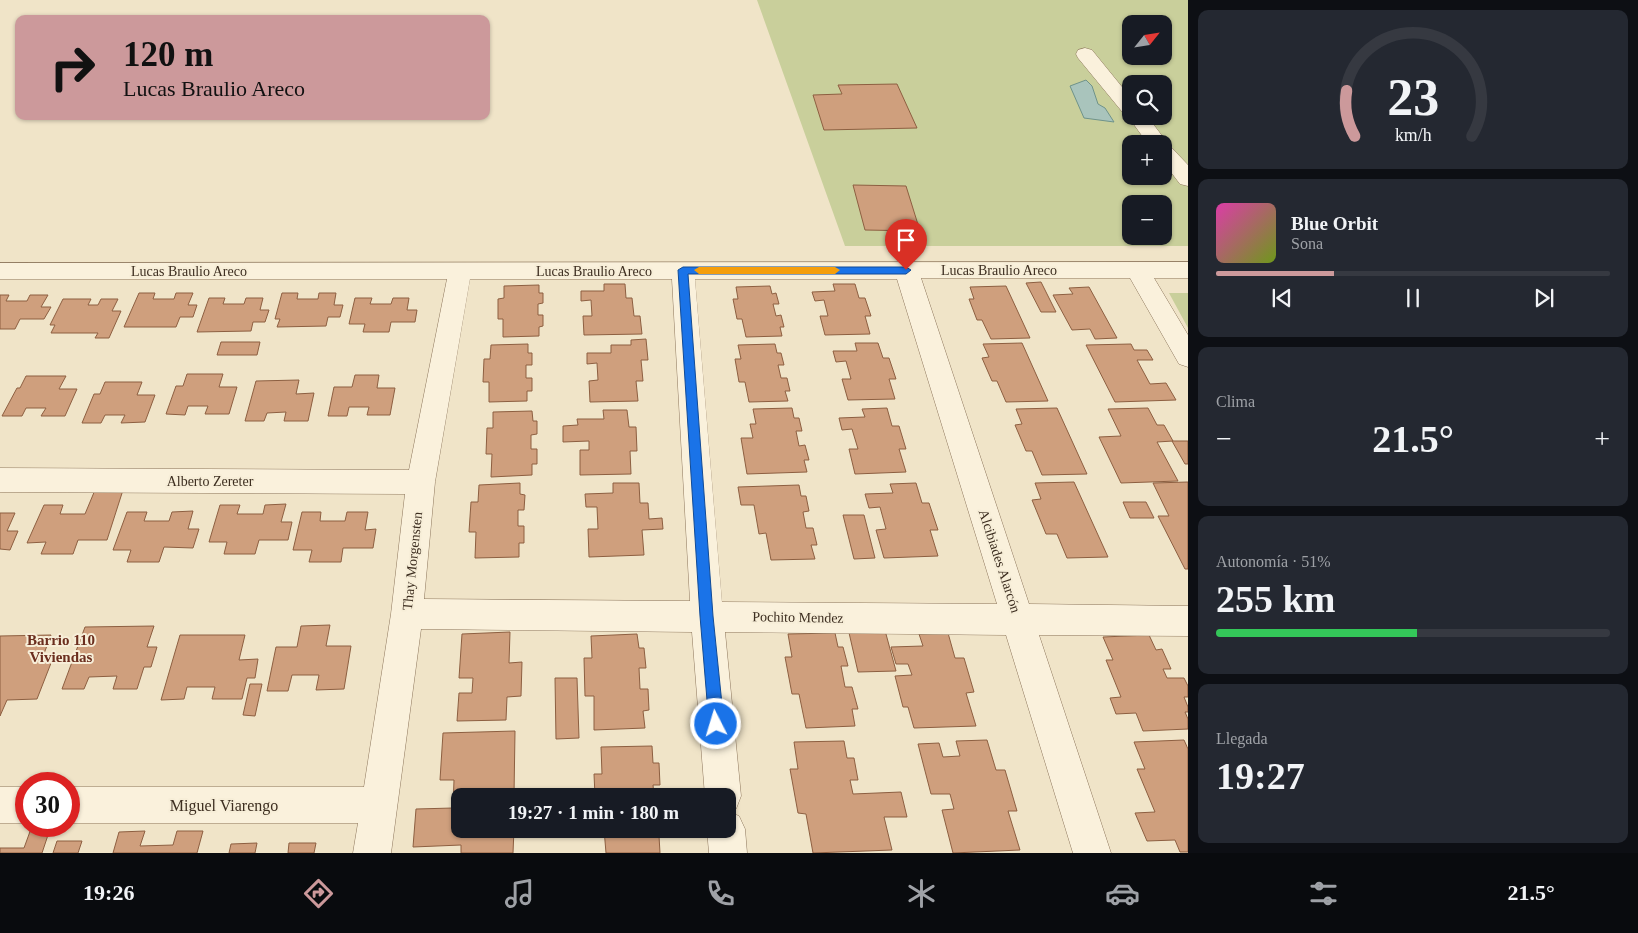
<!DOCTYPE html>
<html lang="es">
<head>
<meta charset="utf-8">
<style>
	:root { --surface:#171b24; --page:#242831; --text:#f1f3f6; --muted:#9ea1a6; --line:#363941; --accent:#cc999b }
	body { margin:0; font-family:"Times New Roman",serif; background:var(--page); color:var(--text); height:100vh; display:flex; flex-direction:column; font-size:19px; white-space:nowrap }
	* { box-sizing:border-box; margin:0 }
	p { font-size:16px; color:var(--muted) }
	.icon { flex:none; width:28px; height:28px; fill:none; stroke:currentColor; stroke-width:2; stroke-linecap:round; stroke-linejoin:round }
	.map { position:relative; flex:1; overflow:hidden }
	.panel { display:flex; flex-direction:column; gap:10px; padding:10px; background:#0d0f14; width:450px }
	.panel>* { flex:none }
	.guide { position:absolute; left:15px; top:15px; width:475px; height:105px; border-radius:10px; box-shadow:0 1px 4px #0004; background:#cc999b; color:#111; overflow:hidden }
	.needle { width:32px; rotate:60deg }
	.buttons { position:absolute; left:1122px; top:15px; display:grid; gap:10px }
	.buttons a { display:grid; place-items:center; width:50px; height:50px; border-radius:10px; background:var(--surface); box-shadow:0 1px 4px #0004; font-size:25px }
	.speed { position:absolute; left:15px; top:772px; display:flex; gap:10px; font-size:25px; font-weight:700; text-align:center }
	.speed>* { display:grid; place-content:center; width:65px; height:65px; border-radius:50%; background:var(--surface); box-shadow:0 1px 4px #0004; line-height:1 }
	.speed .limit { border:8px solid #d22; background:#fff; color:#111 }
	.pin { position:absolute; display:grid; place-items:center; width:42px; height:42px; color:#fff; margin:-51px -21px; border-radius:50% 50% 50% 0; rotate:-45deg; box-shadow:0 0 5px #0007 }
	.pin .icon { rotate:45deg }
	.me { position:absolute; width:55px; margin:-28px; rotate:355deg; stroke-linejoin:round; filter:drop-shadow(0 0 4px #0008) }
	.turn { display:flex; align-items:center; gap:18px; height:105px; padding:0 25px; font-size:22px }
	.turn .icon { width:65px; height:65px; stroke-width:2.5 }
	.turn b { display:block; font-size:35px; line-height:42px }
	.big { font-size:38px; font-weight:800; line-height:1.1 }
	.panel .card { flex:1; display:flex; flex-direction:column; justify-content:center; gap:8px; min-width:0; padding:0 18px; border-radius:10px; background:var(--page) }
	.panel .dial { align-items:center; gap:0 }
	.dial svg { height:130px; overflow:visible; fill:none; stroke:var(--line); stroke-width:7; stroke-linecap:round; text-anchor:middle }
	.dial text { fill:var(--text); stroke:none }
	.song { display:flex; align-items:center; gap:15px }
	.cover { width:60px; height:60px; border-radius:8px; background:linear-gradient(135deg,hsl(320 70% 55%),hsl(80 70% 35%)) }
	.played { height:5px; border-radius:2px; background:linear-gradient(90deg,var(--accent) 30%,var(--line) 30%) }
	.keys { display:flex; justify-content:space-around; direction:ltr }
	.heat { display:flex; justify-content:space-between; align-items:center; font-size:28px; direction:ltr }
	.charge { height:8px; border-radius:4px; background:linear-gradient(90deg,#34c759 51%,var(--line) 0) }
	.trip { position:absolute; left:451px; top:788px; width:285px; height:50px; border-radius:10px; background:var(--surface); box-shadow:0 1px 4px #0004; font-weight:800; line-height:50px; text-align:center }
	.menu { display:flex; height:80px; justify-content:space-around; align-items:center; background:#090b0e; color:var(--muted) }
	.menu .icon { width:35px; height:35px }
	.menu .active { color:var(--accent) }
	.menu b { font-size:22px; color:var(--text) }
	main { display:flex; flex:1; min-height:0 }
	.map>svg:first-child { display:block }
</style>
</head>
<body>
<main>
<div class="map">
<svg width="1188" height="853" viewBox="0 0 1188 853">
	<rect width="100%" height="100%" fill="#f0e4c8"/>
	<path fill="#c9cf9b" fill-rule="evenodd" d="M757 0H1188V246H845ZM1131 24H1164V56H1131ZM1131 84H1164V116H1131ZM1131 144H1164V176H1131ZM1131 204H1164V236H1131Z
		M1169 293H1188V328Z"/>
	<path fill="#a9c4bc" stroke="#6f938a" d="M1086 80 1092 86 1098 104 1105 108 1114 122 1084 118 1070 86Z"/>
	<path fill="#cf9f7d" stroke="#8d5f41" d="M897 84 917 128 824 130 813 95 842 94 838 85Z
		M853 185 906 186 920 231 865 230Z
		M1041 282 1056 312H1041L1026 283Z
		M604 284H625L626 298H632L634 316H640L642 334 584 335 583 316H592L591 300 581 301V291H604Z
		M833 284H855L859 298H865L871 316H865L870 334 825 335 820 316H828L824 300 815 301 812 292 835 291Z
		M539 285V293H543V303L538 304V315H543V326L539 327V336L503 337V319H498V299L504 298V286Z
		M770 286 772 294 776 293 779 304H773L776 316 781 315 784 327H780L782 336 746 337 742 319H737L733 299H738L736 287Z
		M1006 286 1030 338 991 339 982 320H977L969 299H974L970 287Z
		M1089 287 1117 338 1095 339 1090 329 1072 330 1053 295 1073 294 1069 288Z
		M139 293H155L153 299H174L176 293H193L188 305H197L193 317H180L176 327H124Z
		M282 293H298L297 299H318L319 293H336L334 305H343L340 317H328L326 326 277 327 280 319H275Z
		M0 295H9L6 301H27L30 295H48L41 307H51L44 319H20L15 329H0Z
		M209 298H225L223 304H244L246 298H263L260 310H269L265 322H253L251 331 197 332Z
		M355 298H372L370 304H391L393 298H409L407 310H417L415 322H391L389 332H363L365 324H349Z
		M63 299H91L88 305H98L101 299H118L112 311H121L109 338H95L98 333H51L55 325H50Z
		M646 339 648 360H641L643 381H636L638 401 590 402 589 381 598 380 597 363 587 364V353H611V345H631V340Z
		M221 342H260L257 355H217Z
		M855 343H878L883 358H889L896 379H889L895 399 848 400 842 379H851L846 361 836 362 833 351H857Z
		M1022 343 1048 401 1006 402 997 381H992L982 358 989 357 983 344Z
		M528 344V353H532V365H526V378H532V391H527V401L489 402V382H483L484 359H490L491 345Z
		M775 344 777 353H781L784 365H778L781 378H787L790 391H785L788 401 749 402 745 382H739L735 359H741L738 345Z
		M1131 344 1134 350H1147L1153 360H1137L1150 384 1166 383 1176 400 1115 402 1086 345Z
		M187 374H223L219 387H237L229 414H205L208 406H188L185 415 166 414 176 386H183Z
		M355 375H379L377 388H395L390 415H367L369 407H349L347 416H328L334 387H352Z
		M26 376H66L59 389H77L65 416H41L46 408H26L22 416H2L17 388H20Z
		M299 380 296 394 314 393 308 421H284L286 412 267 413 264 421H245L256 381Z
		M105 382H142L137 395H155L145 422 121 423 125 415H105L101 423H82L94 394H100Z
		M792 408 794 418H799L802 431H796L799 446 805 445 809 460H804L807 472 747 474 741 438H753L750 424H756L753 409Z
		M887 408 892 426H899L906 449H899L906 472 855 474 849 449H858L852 429 842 430 839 418 865 417 862 409Z
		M1057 408 1087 474 1042 475 1032 451H1026L1015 425 1022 424 1016 409Z
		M1148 408 1157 425H1164L1173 441 1157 442 1178 481 1121 483 1099 437 1121 436 1108 409Z
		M603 410H627L629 427H636L637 451H630L631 474 580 475V450H589V441L563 442V426L578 425 577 419H604Z
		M532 411 533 421H537V434L531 435V449H537V464H532V475L491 477 492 454H486L487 428H493V412Z
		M1172 441H1188V464H1185Z
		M1074 482 1108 557 1067 558 1057 534H1046L1032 500 1041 499 1035 483Z
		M1188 482V569H1185L1158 516H1169L1153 483Z
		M520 483V494L525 495 524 510H518V526H524V543H519V557L475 558 476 532H469L471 502H478L479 485Z
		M613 483H639L640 503H648L649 519 662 518 663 529 642 530 644 555 589 557 588 529H598L597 507H586L585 494 613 493Z
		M916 483 922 503H929L938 530H930L938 556 884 558 876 530 886 529 880 507 869 508 865 494 893 493 890 484Z
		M799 485 801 496H806L809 511 803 512 806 528H813L817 545H811L815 559 771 560 766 533 759 534 754 505H741L738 487Z
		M95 490H123L107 540H78L73 554H41L46 542 27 543 44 505H63L60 514H85Z
		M1123 502H1146L1154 518H1130Z
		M286 504 281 522H292L288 540H259L255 554H224L227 542H209L220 505H240L237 514H263L265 505Z
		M193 511 188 529H199L193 548 164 547 159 562H127L131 550H113L127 512H147L144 521H169L172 512Z
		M302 512H321L320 521H345L347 512H368L365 530 376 529 373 548H343L341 562H309L312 550H293Z
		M0 513H15L7 531H18L10 550 0 549Z
		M843 515H864L875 558 854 559Z
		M883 623 896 671 858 672 847 624Z
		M330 625 326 646H351L344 689 316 690 319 675H292L288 691H267L276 647H297L301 626Z
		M154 626 147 647H157L151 667H144L137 689H113L117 676 89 677 84 689H62L85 627Z
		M510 632 509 663 522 662 521 696 507 697 506 720 457 721 459 693H472L473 678H459L462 634Z
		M835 633 838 647H843L848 666H841L845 687H852L858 709H852L855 726 806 728 799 694H792L785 657H792L788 634Z
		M948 633 955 658H964L974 692 966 693 976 726 914 728 908 707H903L895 676 912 675 908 664H896L891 647 923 646 919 634Z
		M637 634 639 648H644L646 668H639L640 689H648L649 710 643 711 645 728 594 730V696H585L584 658H592L591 636Z
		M51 635 42 659 53 658 37 699 7 700 0 716V636Z
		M180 635H245L239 660 258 659 255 678H247L242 699H212L215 687H187L184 699 161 700Z
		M1149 635 1156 650 1162 649 1171 669H1163L1167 678H1184L1188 686V697H1184L1188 707V712H1185L1188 719V729L1143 731 1136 713 1116 714 1110 698 1121 697 1106 660H1113L1103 637Z
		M555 678H577L579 738 556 739Z
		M250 684H262L255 716 243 715Z
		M515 731 514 796H460V829H514L513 853H461V845L413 847 416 809 453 808 454 780H440L443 733Z
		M987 740 996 770H1005L1017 811H1008L1020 850 953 853 942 810 954 809 950 794H931L918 744 939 743 943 757 960 756 956 741Z
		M1184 740 1188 749V852H1180L1175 840 1147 841 1135 813 1155 812 1137 769H1145L1134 742Z
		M844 741 847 758H854L858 780H850L853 794 901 792 907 817H884L892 850 813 853 806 814 798 813 790 769H798L794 742Z
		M652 746 653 763H659L660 785H653L654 796H595L594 774H602L601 747Z
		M32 826H51L42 853H0V848H24Z
		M604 829H664L665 836H659L660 853H606Z
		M145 831 140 846 173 845 177 831H203L197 853H113L119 832Z
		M57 841H82L78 853H53Z
		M257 843 255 853H229L231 844Z
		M289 843H316L314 853H288Z"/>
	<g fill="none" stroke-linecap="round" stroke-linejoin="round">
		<defs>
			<path id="minor" d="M1085 48 1092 50 1131 98V116H1147L1169 145 1188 165V186L1180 184 1164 163V144H1148L1127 115 1124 114 1078 58 1076 54 1078 50Z
				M1188 262V278H1154L1188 335V367L1179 364 1130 278H921L1029 604 1188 606V636L1039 635 1111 853H1073L1006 635 725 632 741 796 736 809 729 812 739 816 745 829 747 853H709L707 829H728V796H705L692 632 421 629 391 853H353L358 823H69V787H364L391 614 405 494 0 492V468L409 470 447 279H0V263ZM470 279H672L690 601 424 599 435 482ZM695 279H897L997 604 722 602Z
				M0 787H26V823H0Z"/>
		</defs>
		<use href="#minor" stroke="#8d765c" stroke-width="1"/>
		<use href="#minor" fill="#faf1dc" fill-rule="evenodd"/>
	</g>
	<path fill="#1a73e8" stroke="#114b97" d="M683 267H906L911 270 906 274H688L713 616 724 724 721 729 716 732 711 729 709 724 700 616 678 270Z"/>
	<path fill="#f59e0b" d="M699 267H835L840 270 835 274H699L694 270Z"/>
	<g text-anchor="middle" stroke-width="4" stroke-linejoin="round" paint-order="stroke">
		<g font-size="14" fill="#3d2e20" stroke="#f7eed8">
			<text x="999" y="275">Lucas Braulio Areco</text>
			<text x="189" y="276">Lucas Braulio Areco</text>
			<text x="594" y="276">Lucas Braulio Areco</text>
			<text x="210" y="486">Alberto Zereter</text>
			<text transform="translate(412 561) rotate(-84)" y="5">Thay Morgensten</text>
			<text transform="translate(1000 561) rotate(72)" y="5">Alcibiades Alarcón</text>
			<text transform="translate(798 617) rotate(1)" y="5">Pochito Mendez</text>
		</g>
		<g font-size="15" font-weight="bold" fill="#6b2e1e" stroke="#f7eed8">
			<text x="61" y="645">Barrio 110<tspan x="61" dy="17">Viviendas</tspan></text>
		</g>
		<g font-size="16" fill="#3d2e20" stroke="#f7eed8">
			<text x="224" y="811">Miguel Viarengo</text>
		</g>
	</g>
</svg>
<div class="buttons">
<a><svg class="needle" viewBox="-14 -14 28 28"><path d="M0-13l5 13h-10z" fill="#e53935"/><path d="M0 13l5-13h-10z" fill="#9ea1a6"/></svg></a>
<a><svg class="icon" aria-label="search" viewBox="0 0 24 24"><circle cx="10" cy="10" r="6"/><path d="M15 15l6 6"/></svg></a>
<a>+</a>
<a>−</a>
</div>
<div class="speed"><div class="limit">30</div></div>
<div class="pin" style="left:906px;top:270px;background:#d93025"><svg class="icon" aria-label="arrive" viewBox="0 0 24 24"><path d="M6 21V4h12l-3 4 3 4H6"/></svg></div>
<svg class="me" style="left:716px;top:724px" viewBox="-20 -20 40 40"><circle r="17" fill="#1a73e8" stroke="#fff" stroke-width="3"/><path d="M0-11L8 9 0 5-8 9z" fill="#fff"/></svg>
<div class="trip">19:27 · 1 min · 180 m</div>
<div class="guide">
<div class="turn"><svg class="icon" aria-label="right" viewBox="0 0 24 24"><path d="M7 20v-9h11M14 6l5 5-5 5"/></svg><div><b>120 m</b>Lucas Braulio Areco</div></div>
</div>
</div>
<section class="panel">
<div class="card dial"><svg viewBox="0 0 100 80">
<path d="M14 69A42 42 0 1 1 86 69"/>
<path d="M14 69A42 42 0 0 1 9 41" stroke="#cc999b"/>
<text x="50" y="56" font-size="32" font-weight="700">23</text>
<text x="50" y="72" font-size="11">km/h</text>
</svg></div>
<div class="card">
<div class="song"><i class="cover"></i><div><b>Blue Orbit</b><p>Sona</p></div></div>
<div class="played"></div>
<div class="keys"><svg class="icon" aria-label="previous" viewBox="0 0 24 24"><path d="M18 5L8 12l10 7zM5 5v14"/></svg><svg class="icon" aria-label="pause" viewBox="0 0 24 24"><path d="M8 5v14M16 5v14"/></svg><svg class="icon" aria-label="next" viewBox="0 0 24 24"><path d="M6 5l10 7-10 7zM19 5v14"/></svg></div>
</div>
<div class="card"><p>Clima</p>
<div class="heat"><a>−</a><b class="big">21.5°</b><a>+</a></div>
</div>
<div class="card"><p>Autonomía · 51%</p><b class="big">255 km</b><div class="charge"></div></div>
<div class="card"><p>Llegada</p><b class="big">19:27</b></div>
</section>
</main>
<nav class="menu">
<b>19:26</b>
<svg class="icon active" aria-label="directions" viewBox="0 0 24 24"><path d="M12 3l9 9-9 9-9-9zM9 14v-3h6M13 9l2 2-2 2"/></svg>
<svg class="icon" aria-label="music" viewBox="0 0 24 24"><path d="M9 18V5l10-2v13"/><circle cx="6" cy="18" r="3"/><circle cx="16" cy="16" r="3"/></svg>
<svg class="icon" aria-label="phone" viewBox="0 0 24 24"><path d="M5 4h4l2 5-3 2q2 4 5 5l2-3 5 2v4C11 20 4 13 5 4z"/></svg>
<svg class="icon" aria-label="climate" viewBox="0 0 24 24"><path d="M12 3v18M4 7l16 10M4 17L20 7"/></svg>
<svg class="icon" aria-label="car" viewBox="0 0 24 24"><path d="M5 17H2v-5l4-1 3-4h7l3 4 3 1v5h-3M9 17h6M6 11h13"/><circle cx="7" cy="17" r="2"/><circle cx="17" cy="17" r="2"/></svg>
<svg class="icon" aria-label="filters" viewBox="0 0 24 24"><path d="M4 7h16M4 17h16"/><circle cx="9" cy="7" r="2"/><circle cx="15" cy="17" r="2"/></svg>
<b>21.5°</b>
</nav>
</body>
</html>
